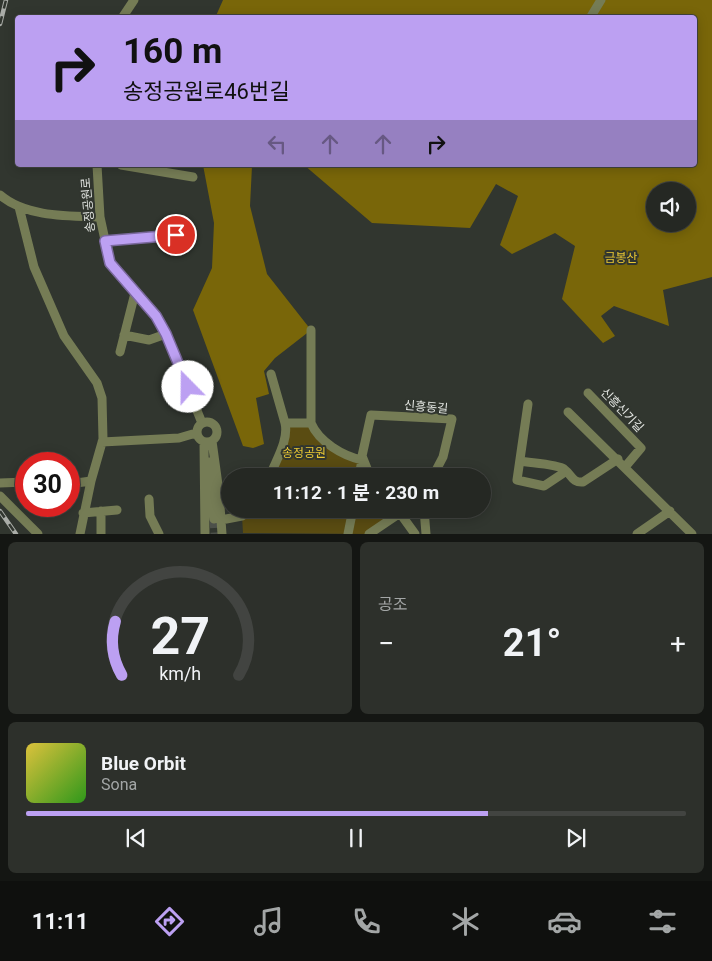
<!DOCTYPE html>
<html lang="ko">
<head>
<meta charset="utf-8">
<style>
	:root { --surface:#252823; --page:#2d302b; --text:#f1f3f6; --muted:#a3a6a6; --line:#424441; --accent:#bca0f2 }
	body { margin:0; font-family:Roboto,"Noto Sans KR",sans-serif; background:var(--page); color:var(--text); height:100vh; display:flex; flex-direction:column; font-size:19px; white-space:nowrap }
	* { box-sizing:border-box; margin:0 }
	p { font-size:16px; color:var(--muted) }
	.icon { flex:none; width:28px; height:28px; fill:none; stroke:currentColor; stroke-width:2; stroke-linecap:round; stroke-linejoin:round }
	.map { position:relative; height:534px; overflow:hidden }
	.side { display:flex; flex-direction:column; gap:8px; padding:8px; background:#141613; flex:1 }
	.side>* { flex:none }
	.guide { position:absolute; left:15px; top:15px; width:682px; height:152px; border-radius:5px; box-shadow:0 2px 12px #0003,0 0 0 1px var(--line); background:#bca0f2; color:#111; overflow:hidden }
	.fabs { position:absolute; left:646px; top:182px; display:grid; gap:10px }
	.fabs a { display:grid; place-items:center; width:50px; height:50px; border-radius:50%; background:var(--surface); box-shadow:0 2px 12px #0003,0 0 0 1px var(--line); font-size:25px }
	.speed { position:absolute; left:15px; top:452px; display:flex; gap:10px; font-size:25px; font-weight:700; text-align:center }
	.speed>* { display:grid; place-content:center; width:65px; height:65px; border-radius:50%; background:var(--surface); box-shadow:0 2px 12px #0003,0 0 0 1px var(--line); line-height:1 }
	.speed .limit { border:8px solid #d22; background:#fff; color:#111 }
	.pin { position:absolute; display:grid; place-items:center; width:42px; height:42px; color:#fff; margin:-21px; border:2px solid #fff; border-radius:50%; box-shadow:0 1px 5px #0007 }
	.me { position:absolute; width:55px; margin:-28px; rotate:338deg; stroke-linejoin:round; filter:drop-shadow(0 0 4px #0008) }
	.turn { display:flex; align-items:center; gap:18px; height:105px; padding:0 25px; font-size:22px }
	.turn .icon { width:65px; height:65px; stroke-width:2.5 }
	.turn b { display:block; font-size:35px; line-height:42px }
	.lanes { display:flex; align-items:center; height:48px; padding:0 25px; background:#0003; justify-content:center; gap:25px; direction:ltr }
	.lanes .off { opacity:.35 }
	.big { font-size:38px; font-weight:700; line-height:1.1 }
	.side .widget { flex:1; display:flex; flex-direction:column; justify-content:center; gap:8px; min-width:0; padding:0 18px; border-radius:8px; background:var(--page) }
	.side .dial { align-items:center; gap:0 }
	.dial svg { height:130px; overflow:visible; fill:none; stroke:var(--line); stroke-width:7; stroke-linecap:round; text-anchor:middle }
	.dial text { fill:var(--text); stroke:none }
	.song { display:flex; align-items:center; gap:15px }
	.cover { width:60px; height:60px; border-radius:8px; background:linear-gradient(135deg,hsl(50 70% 55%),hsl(110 70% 35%)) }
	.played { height:5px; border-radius:2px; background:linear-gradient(90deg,var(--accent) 70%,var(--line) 70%) }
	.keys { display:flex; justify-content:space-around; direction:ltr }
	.heat { display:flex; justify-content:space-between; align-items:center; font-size:28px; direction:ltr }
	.side .tiles { flex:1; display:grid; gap:8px; grid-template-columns:1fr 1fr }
	.widget:last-child { grid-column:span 2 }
	.trip { position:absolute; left:221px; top:468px; width:270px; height:50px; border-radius:25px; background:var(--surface); box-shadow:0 2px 12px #0003,0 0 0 1px var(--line); font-weight:700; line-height:50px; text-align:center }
	.tab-bar { display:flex; height:80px; justify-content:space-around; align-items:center; background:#0f100e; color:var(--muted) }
	.tab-bar .icon { width:35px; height:35px }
	.tab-bar .active { color:var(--accent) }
	.tab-bar b { font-size:22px; color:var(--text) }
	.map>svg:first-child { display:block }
</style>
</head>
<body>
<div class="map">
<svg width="712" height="534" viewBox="0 0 712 534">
	<rect width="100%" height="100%" fill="#31362f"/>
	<path fill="#5a4c12" d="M285 423H311L315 431 355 458 370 476H270Z
		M252 509H397L400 513 369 534 243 533 242 516Z"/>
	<path fill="#796609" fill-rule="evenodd" d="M223 0H712V277L663 290 669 326 614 306 601 316 615 336 603 343 562 299 575 246 555 233 512 254 500 245 518 196 496 184 470 228 372 223 304 165H695V18H215ZM655 191H688V224H655Z
		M203 165H254L252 166 250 206 267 274 311 330 275 358 264 371 269 394 256 398 264 444 253 448 243 446 193 310 212 268 214 223Z"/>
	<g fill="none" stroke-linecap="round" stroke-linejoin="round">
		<path stroke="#4c504a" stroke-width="9" stroke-dasharray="9 4.5" stroke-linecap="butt" d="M214 519 215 534"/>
		<path stroke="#757c55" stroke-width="9" d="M122 18 134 0
			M590 18 601 0
			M97 165 100 217 110 263 156 316 166 334 202 423
			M121 165 193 177
			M0 195C25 217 68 216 100 217
			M19 207 34 267 64 336 97 383 102 398 103 439 91 481 69 484
			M105 241 176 235
			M124 335 149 340 166 334
			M120 352 135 293
			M271 374 285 423
			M588 393 641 448 625 467
			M528 404 517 480 544 486 562 474 563 469
			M568 412 692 534
			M197 432a10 10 0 1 1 20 0a10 10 0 1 1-20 0Z
			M311 423V330
			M212 441 219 492 222 534
			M102 442 179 438 196 433
			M204 442 205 534
			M520 461C530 463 557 464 564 469 572 475 572 483 583 482L618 459
			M209 462 214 519
			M270 476C276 460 289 440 285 423H311C319 442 343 456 362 460L359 476
			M370 476 362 456 371 415 452 419 443 457 433 476
			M0 483 26 482
			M0 496 38 534
			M149 499 150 516 159 534
			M397 509 415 534
			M424 509 426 534
			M101 511V534
			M83 513 117 510
			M221 520 242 516 252 509
			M80 534 91 481
			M348 534 353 509
			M369 534 400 513
			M637 534 670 511"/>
		<defs>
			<path id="rail" d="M0 24 6 0
				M0 511 16 534"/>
		</defs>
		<use href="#rail" stroke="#aaada8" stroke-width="4.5"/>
		<use href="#rail" stroke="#31362f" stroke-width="2.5" stroke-dasharray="8" stroke-linecap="butt"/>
	</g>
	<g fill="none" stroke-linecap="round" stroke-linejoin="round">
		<defs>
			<path id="route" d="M176 235 105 241 110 263 156 316 166 334 188 387"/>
		</defs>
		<use href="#route" stroke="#7a689d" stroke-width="12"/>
		<use href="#route" stroke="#bca0f2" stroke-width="9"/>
	</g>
	<g text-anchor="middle" stroke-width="4" stroke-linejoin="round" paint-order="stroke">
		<g font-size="12" fill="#e2e5e1" stroke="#31362f">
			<text transform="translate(88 205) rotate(-95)" y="4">송정공원로</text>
			<text transform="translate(426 407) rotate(5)" y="4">신흥동길</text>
			<text transform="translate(622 410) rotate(46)" y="4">신흥신기길</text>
		</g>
		<g font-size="12" fill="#e9c733" stroke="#31362f">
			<text x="621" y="262">금봉산</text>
			<text x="304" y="457">송정공원</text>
		</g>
	</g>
</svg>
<div class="fabs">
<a><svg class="icon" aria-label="sound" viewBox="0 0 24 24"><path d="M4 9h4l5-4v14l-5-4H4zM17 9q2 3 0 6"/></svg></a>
</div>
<div class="speed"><div class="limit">30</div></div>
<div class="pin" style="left:176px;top:235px;background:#d93025"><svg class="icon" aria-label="arrive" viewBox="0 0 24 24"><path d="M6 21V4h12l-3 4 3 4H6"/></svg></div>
<svg class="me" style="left:188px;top:387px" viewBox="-20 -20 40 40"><circle r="19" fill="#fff"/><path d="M0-13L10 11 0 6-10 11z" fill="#bca0f2"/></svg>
<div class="trip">11:12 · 1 분 · 230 m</div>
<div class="guide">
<div class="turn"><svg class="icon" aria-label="right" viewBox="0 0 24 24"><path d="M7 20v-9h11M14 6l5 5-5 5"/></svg><div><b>160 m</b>송정공원로46번길</div></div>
<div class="lanes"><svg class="icon off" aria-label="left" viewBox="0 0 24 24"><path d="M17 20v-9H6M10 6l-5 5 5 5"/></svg><svg class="icon off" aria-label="ahead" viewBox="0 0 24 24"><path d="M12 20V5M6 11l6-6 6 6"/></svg><svg class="icon off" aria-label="ahead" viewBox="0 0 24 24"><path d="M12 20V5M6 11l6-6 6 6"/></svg><svg class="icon" aria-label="right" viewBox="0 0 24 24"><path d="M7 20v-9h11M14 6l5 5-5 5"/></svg></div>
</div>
</div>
<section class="side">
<div class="tiles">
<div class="widget dial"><svg viewBox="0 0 100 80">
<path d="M14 69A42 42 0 1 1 86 69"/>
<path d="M14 69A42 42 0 0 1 10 36" stroke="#bca0f2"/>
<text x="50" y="56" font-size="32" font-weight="700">27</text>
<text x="50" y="72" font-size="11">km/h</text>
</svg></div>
<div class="widget"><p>공조</p>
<div class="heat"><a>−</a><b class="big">21°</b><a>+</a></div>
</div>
<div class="widget">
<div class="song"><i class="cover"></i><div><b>Blue Orbit</b><p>Sona</p></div></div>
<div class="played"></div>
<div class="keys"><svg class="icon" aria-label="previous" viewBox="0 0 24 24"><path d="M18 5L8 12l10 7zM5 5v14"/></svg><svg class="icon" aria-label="pause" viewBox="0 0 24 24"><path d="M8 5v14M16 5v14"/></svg><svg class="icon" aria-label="next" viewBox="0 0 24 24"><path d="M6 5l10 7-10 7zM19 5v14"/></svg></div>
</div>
</div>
</section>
<nav class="tab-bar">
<b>11:11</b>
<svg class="icon active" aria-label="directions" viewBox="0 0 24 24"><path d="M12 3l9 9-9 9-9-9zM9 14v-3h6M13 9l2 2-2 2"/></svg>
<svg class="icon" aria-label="music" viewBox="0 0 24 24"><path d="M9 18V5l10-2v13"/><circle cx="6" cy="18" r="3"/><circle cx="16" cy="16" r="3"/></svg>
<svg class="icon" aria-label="phone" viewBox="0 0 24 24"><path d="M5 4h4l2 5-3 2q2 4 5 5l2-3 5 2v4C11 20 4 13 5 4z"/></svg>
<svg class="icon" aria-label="climate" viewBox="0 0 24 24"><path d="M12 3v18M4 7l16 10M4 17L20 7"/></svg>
<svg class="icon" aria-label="car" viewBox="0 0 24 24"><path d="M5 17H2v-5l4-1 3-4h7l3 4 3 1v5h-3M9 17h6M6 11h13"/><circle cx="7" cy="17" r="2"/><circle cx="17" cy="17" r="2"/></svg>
<svg class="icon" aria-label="filters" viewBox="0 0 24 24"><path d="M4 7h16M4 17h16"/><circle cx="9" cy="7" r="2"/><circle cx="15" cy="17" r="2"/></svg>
</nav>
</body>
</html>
